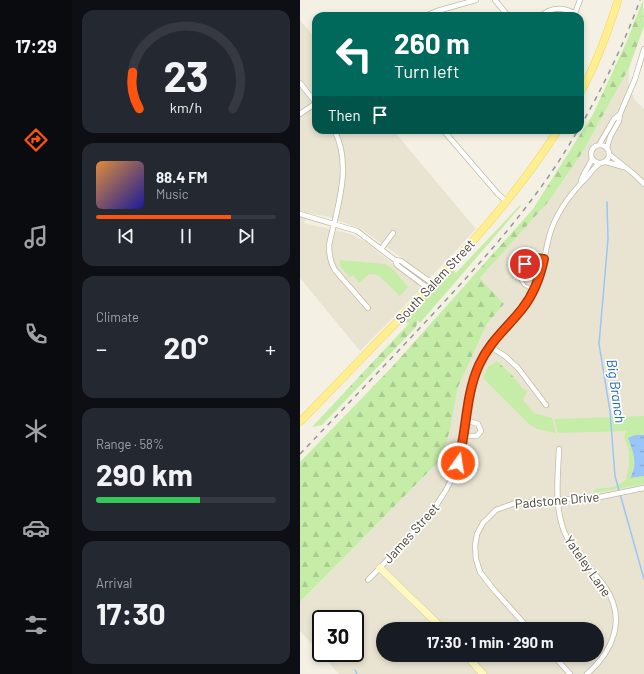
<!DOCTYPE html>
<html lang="en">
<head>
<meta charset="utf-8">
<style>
	:root { --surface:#171b24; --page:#242831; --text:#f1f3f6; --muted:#9ea1a6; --line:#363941; --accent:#ff5410 }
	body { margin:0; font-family:Barlow,sans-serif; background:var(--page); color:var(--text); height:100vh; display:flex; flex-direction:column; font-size:15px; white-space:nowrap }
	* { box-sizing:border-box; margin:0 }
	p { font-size:13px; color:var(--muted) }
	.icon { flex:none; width:22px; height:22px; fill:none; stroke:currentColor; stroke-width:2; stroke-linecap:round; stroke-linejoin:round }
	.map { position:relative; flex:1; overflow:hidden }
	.drawer { display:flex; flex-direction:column; gap:10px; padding:10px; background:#0d0f14; width:228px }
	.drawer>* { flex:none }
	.banner { position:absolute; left:12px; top:12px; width:272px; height:122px; border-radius:12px; box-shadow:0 2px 6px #0003; background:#00695c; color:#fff; overflow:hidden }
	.speed { position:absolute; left:12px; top:610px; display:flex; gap:8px; font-size:20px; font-weight:700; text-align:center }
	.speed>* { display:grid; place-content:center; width:52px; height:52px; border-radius:50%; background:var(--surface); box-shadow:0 2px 6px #0003; line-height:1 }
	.speed .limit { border:2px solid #111; border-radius:6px; background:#fff; color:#111 }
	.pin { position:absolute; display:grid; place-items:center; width:34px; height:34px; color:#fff; margin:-17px; border:2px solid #fff; border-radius:50%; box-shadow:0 1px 4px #0007 }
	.me { position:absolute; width:44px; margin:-22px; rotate:13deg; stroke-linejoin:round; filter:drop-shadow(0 0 3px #0008) }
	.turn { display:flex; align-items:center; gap:14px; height:84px; padding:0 16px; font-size:18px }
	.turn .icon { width:52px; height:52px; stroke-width:2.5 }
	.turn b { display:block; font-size:28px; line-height:34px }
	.then { display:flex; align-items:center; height:38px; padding:0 16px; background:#0003; gap:8px; font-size:15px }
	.big { font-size:30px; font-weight:700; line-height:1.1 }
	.drawer .tile { flex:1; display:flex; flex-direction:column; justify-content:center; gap:6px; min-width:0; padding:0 14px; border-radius:12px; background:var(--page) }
	.drawer .dial { align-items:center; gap:0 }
	.dial svg { height:104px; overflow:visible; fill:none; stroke:var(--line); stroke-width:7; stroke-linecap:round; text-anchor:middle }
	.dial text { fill:var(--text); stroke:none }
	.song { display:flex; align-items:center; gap:12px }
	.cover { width:48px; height:48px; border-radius:6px; background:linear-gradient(135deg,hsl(30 70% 55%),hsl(240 70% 35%)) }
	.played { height:4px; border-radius:2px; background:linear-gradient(90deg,var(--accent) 75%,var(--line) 75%) }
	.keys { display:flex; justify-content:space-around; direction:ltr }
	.heat { display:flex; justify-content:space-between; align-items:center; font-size:22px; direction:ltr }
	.charge { height:6px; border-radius:3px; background:linear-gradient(90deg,#34c759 58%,var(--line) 0) }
	.trip { position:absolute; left:76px; top:622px; width:228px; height:40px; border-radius:20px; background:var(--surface); box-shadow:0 2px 6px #0003; font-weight:700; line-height:40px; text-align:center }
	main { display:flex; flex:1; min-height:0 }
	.tabs { display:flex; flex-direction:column; width:72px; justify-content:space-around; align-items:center; background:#090b0e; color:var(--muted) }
	.tabs .icon { width:28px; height:28px }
	.tabs .active { color:var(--accent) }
	.tabs b { font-size:18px; color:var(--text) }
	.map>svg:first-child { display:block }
</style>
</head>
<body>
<main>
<nav class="tabs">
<b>17:29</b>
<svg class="icon active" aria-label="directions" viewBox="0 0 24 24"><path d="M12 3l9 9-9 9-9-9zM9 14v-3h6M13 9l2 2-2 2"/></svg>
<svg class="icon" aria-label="music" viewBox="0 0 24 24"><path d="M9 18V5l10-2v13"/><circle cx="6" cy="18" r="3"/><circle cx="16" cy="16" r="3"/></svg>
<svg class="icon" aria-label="phone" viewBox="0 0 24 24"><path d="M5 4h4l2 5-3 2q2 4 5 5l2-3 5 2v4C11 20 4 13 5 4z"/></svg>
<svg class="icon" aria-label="climate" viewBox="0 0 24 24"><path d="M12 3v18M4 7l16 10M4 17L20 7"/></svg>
<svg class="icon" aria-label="car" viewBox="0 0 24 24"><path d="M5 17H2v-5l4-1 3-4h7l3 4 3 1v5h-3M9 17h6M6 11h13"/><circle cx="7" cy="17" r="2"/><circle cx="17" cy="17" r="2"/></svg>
<svg class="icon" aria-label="filters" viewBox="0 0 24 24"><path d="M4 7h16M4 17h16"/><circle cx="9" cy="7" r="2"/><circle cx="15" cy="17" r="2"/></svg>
</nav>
<section class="drawer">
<div class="tile dial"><svg viewBox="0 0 100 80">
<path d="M14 69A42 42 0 1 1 86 69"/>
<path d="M14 69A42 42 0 0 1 9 41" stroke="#ff5410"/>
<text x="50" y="56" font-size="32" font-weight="700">23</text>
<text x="50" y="72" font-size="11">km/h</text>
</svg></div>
<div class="tile">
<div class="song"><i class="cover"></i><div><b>88.4 FM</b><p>Music</p></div></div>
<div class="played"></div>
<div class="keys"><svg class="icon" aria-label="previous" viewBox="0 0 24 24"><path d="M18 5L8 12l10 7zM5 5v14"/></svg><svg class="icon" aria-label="pause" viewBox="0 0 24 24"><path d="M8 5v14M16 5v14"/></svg><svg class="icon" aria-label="next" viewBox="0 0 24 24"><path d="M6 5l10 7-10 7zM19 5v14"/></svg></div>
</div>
<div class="tile"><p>Climate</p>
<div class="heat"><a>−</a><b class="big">20°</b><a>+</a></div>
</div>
<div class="tile"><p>Range · 58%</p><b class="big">290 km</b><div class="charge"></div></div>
<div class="tile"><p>Arrival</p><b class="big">17:30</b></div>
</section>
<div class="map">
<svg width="344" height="674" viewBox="0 0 344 674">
	<defs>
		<pattern id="forest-firs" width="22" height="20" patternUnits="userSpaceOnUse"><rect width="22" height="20" fill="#c5eda8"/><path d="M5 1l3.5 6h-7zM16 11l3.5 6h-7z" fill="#abcc91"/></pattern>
		<pattern id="water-ripples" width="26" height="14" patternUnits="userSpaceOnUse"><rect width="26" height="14" fill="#9ac5f8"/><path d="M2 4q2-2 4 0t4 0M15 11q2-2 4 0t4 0" fill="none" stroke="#7fa2c9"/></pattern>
	</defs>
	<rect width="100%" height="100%" fill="#f4f1e4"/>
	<path fill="#e9e4d2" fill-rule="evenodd" d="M0 20 16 39V130H93L176 229 130 278 61 229 29 217 8 213 4 223 51 234 64 241 119 284 120 290 60 351 0 278Z
		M329 68V87L335 100 344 109V674H39L0 631V602L141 459 150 430 158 387 187 324 204 304 180 278 249 201 284 150ZM21 619H55V653H21ZM83 629H297V655H83Z"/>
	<path fill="#c5eda8" d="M220 205 221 206 120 323 115 317 109 323 101 322 152 268 156 273Z
		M39 260 85 264 94 270 108 287 100 296 78 275 69 274 59 283 53 275 50 277 41 268Z
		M188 366H194L201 377 207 381 234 413 252 418 256 433 237 429 230 425 183 378Z
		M344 416V435H335L332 448C336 457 335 467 331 475L332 478 344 476V484L293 493 295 489 314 487 326 480 329 465V451L324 437 326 431 258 433 254 419Z"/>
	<path fill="url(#forest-firs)" d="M343 0 344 26 329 68 284 150 249 201 180 278 204 304 187 324 158 387 150 430 141 459 0 602V462L92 367 233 209 293 114 326 43Z
		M115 317 118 320 116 327 22 425 12 427Z
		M197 361 212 375 222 388 227 391 223 400 201 377 194 366H190Z"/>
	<path fill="url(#water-ripples)" d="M335 435H344V476L331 478C331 474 333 472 334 468 336 457 332 449 328 438Z"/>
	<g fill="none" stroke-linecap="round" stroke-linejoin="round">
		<path stroke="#9ac5f8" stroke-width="1.5" d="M307 202 308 239 299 344 310 411 315 476 344 579
			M55 670 57 674"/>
		<defs>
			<path id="lane" d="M233 290 224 285 221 280C221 263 227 255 244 259"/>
			<path id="street" d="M195 0 208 16
				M125 16 137 11 176 0
				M241 16C252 6 263 8 275 13
				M274 16 280 0
				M0 83 16 103
				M0 114 16 103
				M34 130C53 164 37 209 29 245 29 255 30 262 35 270L68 308
				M143 130 198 194 207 202
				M291 154a9 9 0 1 1 18 0a9 9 0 1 1-18 0Z
				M299 145 314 119 320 114
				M307 148 310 137 319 121 320 114 335 79 344 49
				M310 155 335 175 344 184
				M306 162 324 167
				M281 181C283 173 289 167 292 159
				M0 214 57 231 95 260 101 261 133 284
				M81 249 93 233
				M95 260 97 265 129 289
				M189 346 205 356 218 368 246 405
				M164 436H177L181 431 178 424 166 420
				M259 449C258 476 254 505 264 531 273 554 292 568 305 587 327 619 313 651 287 674
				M68 580C81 567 93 554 105 541 130 515 151 491 160 456 168 425 166 394 179 364 193 334 224 315 237 284 243 269 245 253 249 237 255 214 270 194 287 177 291 172 294 168 299 164
				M229 629 195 591 180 572 176 559 175 546 177 534 183 523 196 510 215 503 300 497 344 488
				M253 655 270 674"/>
			<path id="secondary" d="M80 568 143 629
				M166 655 183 674"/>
			<path id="primary" d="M280 93C297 63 308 32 318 0
				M0 422C39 382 77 342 116 302 168 248 218 193 258 130"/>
		</defs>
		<use href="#lane" stroke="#c0bba6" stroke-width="4"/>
		<use href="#street" stroke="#c0bba6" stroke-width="6"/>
		<use href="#secondary" stroke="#d8cf8f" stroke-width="8"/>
		<use href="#primary" stroke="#f0d656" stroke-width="8"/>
		<use href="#lane" stroke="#fff" stroke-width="2.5"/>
		<use href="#street" stroke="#fff" stroke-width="4.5"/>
		<use href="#secondary" stroke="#fff8c3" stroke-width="7"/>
		<use href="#primary" stroke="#ffee92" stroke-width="7"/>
		<path stroke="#959595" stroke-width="1.5" stroke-dasharray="5 5" stroke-linecap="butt" d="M280 127C303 87 324 44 340 0
			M0 454C44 408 88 362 132 315 187 256 237 201 278 130"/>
	</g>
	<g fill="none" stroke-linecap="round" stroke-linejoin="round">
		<defs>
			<path id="route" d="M158 463C167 431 165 396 179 365 190 341 207 328 222 309 234 294 240 278 244 259 236 258 230 256 225 264"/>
		</defs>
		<use href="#route" stroke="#a6370a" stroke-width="10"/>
		<use href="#route" stroke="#ff5410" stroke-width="7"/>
	</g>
	<g text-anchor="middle" stroke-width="3.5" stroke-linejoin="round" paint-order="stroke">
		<g font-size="13" fill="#474233" stroke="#fff">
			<text transform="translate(135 281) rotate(-47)" y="5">South Salem Street</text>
			<text transform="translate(257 500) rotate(-5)" y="5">Padstone Drive</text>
			<text transform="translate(111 533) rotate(-48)" y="5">James Street</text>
			<text transform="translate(288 566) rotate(55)" y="5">Yateley Lane</text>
		</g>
		<g font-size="14" font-style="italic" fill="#2167be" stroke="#fff">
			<text transform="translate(316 391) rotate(82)" y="5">Big Branch</text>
		</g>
	</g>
</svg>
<div class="speed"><div class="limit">30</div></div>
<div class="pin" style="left:225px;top:264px;background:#d93025"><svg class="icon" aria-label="arrive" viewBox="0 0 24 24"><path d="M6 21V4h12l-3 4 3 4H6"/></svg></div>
<svg class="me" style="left:158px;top:463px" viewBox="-20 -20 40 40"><circle r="17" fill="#ff5410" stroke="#fff" stroke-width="3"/><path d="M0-11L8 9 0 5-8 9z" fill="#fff"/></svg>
<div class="trip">17:30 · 1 min · 290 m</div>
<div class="banner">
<div class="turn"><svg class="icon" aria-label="left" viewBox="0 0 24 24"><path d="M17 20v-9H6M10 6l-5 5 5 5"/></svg><div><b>260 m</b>Turn left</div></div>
<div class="then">Then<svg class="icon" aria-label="arrive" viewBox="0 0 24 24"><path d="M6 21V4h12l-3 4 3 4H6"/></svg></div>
</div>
</div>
</main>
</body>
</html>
